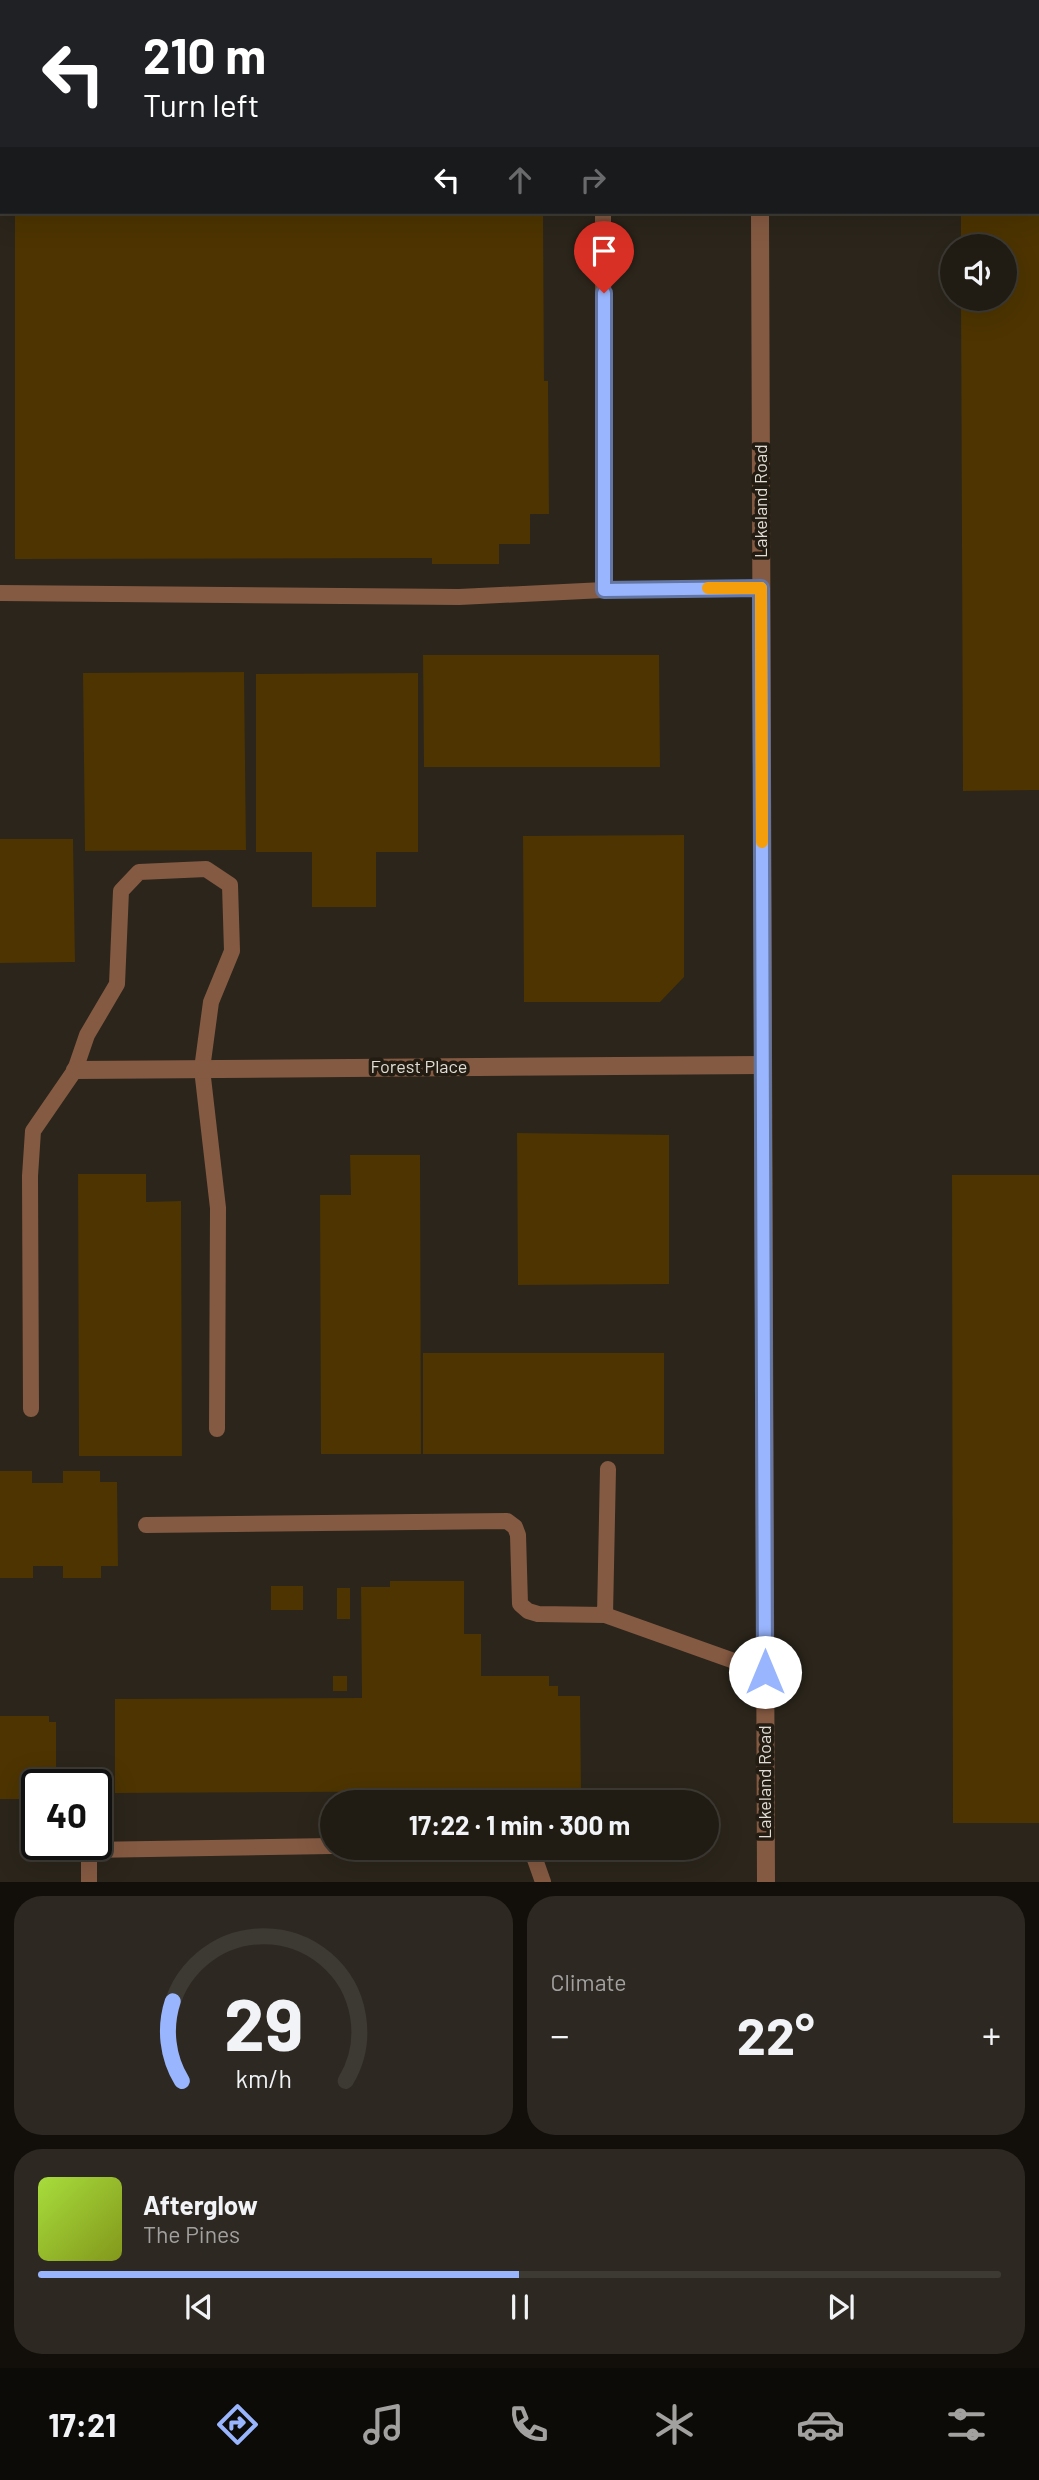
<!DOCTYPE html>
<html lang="en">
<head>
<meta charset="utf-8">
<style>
	:root { --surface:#201c14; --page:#2d2922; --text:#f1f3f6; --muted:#a2a1a0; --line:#3d3a34; --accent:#99b5fd }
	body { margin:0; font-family:Barlow,sans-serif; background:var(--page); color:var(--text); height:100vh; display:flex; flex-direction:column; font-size:26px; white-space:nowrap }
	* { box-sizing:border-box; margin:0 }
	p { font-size:23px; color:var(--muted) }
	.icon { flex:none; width:38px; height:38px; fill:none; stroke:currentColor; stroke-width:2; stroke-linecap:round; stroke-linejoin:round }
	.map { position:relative; height:1882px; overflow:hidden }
	.details { display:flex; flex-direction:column; gap:14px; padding:14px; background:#120f0b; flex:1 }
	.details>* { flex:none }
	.hud { position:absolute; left:0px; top:0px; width:1040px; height:214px; box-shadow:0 7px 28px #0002,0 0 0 2px var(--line); background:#202124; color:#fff; overflow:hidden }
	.buttons { position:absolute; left:940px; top:234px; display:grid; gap:14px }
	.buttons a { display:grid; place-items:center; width:77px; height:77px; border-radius:50%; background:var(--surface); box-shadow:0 7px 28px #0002,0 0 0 2px var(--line); font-size:35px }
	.speed { position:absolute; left:21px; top:1769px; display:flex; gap:14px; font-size:35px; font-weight:700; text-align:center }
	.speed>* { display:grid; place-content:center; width:91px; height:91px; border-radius:50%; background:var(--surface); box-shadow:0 7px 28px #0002,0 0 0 2px var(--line); line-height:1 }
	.speed .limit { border:4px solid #111; border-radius:10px; background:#fff; color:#111 }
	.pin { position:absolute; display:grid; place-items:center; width:60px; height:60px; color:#fff; margin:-72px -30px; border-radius:50% 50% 50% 0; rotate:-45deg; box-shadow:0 0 7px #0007 }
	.pin .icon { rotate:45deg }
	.me { position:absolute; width:77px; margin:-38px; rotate:0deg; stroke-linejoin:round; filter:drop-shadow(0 0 5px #0008) }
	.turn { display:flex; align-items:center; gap:24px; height:147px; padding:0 28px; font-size:32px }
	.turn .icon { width:91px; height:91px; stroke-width:2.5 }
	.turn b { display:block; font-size:49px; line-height:60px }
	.lanes { display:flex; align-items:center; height:66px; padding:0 28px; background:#0003; justify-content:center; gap:35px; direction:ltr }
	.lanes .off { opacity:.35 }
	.big { font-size:52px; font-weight:700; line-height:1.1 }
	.details .card { flex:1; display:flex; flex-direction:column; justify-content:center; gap:10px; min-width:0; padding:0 24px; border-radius:28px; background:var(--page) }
	.details .dial { align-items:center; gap:0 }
	.dial svg { height:182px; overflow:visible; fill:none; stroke:var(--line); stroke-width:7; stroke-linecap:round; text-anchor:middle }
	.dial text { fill:var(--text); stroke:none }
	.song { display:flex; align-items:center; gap:21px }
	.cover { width:84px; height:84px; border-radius:10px; background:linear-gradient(135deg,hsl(80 70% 55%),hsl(70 70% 35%)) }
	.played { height:7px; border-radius:4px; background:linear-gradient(90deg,var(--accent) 50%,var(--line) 50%) }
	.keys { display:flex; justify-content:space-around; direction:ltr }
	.heat { display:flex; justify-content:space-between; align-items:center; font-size:38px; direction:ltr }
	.details .tiles { flex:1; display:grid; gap:14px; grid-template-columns:1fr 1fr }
	.card:last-child { grid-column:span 2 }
	.trip { position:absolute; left:320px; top:1790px; width:399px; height:70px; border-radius:35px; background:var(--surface); box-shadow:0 7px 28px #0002,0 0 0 2px var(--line); font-weight:700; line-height:70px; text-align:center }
	.tabs { display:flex; height:112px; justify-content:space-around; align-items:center; background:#0d0b08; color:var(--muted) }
	.tabs .icon { width:49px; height:49px }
	.tabs .active { color:var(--accent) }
	.tabs b { font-size:32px; color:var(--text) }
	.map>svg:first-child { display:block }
</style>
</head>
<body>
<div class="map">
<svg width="1039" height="1882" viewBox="0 0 1039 1882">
	<rect width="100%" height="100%" fill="#2b251b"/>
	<path fill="#4d3400" d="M15 212H543L544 381H548L549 514H530V544H499V564H432V558L15 559Z
		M961 212H1039V790L963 791 961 299H1004V247H961Z
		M423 655H659L660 767H424Z
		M244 672 246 850 85 851 83 673Z
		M418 673V852H376V907H312V852H256V674Z
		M684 835V977L660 1002H524L523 836Z
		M0 839H73L75 962 0 963Z
		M517 1133 669 1135V1284L518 1285Z
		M350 1155H420L421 1454H321L320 1195H351Z
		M78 1174H146V1202L181 1201 182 1456H79Z
		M952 1175H1039V1823H953Z
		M423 1353H664V1454H423Z
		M0 1471H32V1483H63V1471H100V1482H117L118 1566H101V1578H63V1566H33V1578H0Z
		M390 1581H464V1634H481V1676H549V1686H558V1696H580L581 1790H534V1802H473V1791L115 1793V1699L362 1698 361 1587H390Z
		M271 1586H303V1610H271Z
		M337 1588H350V1619H337Z
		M333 1676H347V1691H333Z
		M0 1716H49V1722H56V1785H37V1799H0Z"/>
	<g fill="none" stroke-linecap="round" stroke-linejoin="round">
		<path stroke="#855a42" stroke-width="16" d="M603 0V2
			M603 212 604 590 761 588
			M0 593 459 597 604 590
			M31 1409 30 1176 33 1131 75 1070 87 1035 117 984 121 891 139 872 206 869 230 885 232 951 211 1002 202 1069 218 1208 217 1429
			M146 1525 507 1521 515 1527 518 1535 520 1604 528 1611 538 1614 605 1615 765 1672
			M605 1615 608 1469
			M531 1848 543 1882
			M89 1882V1850L332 1846"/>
		<path stroke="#855a42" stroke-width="18" d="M75 1070 763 1065"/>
		<path stroke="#855a42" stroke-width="18" d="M759 0V2
			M760 212 766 1882"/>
	</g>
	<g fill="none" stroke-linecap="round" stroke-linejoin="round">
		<defs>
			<path id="route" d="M604 293V590L761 588 765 1672"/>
		</defs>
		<use href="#route" stroke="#6376a4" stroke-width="18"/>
		<use href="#route" stroke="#99b5fd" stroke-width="12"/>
		<path stroke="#f59e0b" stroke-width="12" d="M708 588H761L762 842"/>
	</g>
	<g text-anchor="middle" stroke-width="7" stroke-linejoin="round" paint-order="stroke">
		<g font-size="18" fill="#e1ddd6" stroke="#221c12">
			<text transform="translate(761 501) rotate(-90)" y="6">Lakeland Road</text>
			<text x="419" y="1073">Forest Place</text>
			<text transform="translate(765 1782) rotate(-90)" y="6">Lakeland Road</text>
		</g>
	</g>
</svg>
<div class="buttons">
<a><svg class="icon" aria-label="sound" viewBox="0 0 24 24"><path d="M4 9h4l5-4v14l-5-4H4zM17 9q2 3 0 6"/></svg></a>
</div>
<div class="speed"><div class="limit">40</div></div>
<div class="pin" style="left:604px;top:293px;background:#d93025"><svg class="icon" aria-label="arrive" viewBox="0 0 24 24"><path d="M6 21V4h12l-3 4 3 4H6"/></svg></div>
<svg class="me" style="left:765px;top:1672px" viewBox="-20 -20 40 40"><circle r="19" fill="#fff"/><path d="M0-13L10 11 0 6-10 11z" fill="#99b5fd"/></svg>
<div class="trip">17:22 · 1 min · 300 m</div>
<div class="hud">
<div class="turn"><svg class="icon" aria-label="left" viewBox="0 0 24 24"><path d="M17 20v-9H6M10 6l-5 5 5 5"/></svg><div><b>210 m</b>Turn left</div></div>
<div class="lanes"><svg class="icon" aria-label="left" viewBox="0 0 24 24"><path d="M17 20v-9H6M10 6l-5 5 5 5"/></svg><svg class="icon off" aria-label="ahead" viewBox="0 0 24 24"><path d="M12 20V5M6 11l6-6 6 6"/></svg><svg class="icon off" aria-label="right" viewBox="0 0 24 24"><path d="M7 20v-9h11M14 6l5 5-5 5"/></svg></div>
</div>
</div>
<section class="details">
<div class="tiles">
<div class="card dial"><svg viewBox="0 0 100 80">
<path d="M14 69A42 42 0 1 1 86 69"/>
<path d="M14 69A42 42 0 0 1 10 34" stroke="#99b5fd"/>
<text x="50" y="56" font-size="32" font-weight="700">29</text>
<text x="50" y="72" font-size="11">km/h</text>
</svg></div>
<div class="card"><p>Climate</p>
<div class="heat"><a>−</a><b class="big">22°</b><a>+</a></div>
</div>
<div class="card">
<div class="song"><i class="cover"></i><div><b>Afterglow</b><p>The Pines</p></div></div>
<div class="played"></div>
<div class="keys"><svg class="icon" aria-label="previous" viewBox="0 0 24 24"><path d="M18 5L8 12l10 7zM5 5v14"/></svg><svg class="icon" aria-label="pause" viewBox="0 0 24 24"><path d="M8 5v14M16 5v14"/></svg><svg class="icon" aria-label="next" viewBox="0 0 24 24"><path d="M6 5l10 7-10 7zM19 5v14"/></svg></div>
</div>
</div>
</section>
<nav class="tabs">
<b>17:21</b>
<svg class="icon active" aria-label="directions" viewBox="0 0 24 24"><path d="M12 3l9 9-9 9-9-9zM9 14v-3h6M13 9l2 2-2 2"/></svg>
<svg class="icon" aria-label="music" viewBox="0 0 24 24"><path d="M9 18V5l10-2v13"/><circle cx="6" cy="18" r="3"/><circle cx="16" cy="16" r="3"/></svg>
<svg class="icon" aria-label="phone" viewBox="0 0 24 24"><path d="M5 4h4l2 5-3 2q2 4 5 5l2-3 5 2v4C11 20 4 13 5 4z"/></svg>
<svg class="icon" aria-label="climate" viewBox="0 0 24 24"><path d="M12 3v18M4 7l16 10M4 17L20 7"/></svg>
<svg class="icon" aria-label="car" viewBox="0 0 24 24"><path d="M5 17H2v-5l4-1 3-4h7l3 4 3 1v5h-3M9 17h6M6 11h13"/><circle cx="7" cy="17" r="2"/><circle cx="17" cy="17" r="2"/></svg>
<svg class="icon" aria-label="filters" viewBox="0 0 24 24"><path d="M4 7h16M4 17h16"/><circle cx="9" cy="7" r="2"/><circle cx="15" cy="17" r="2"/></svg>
</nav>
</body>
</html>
